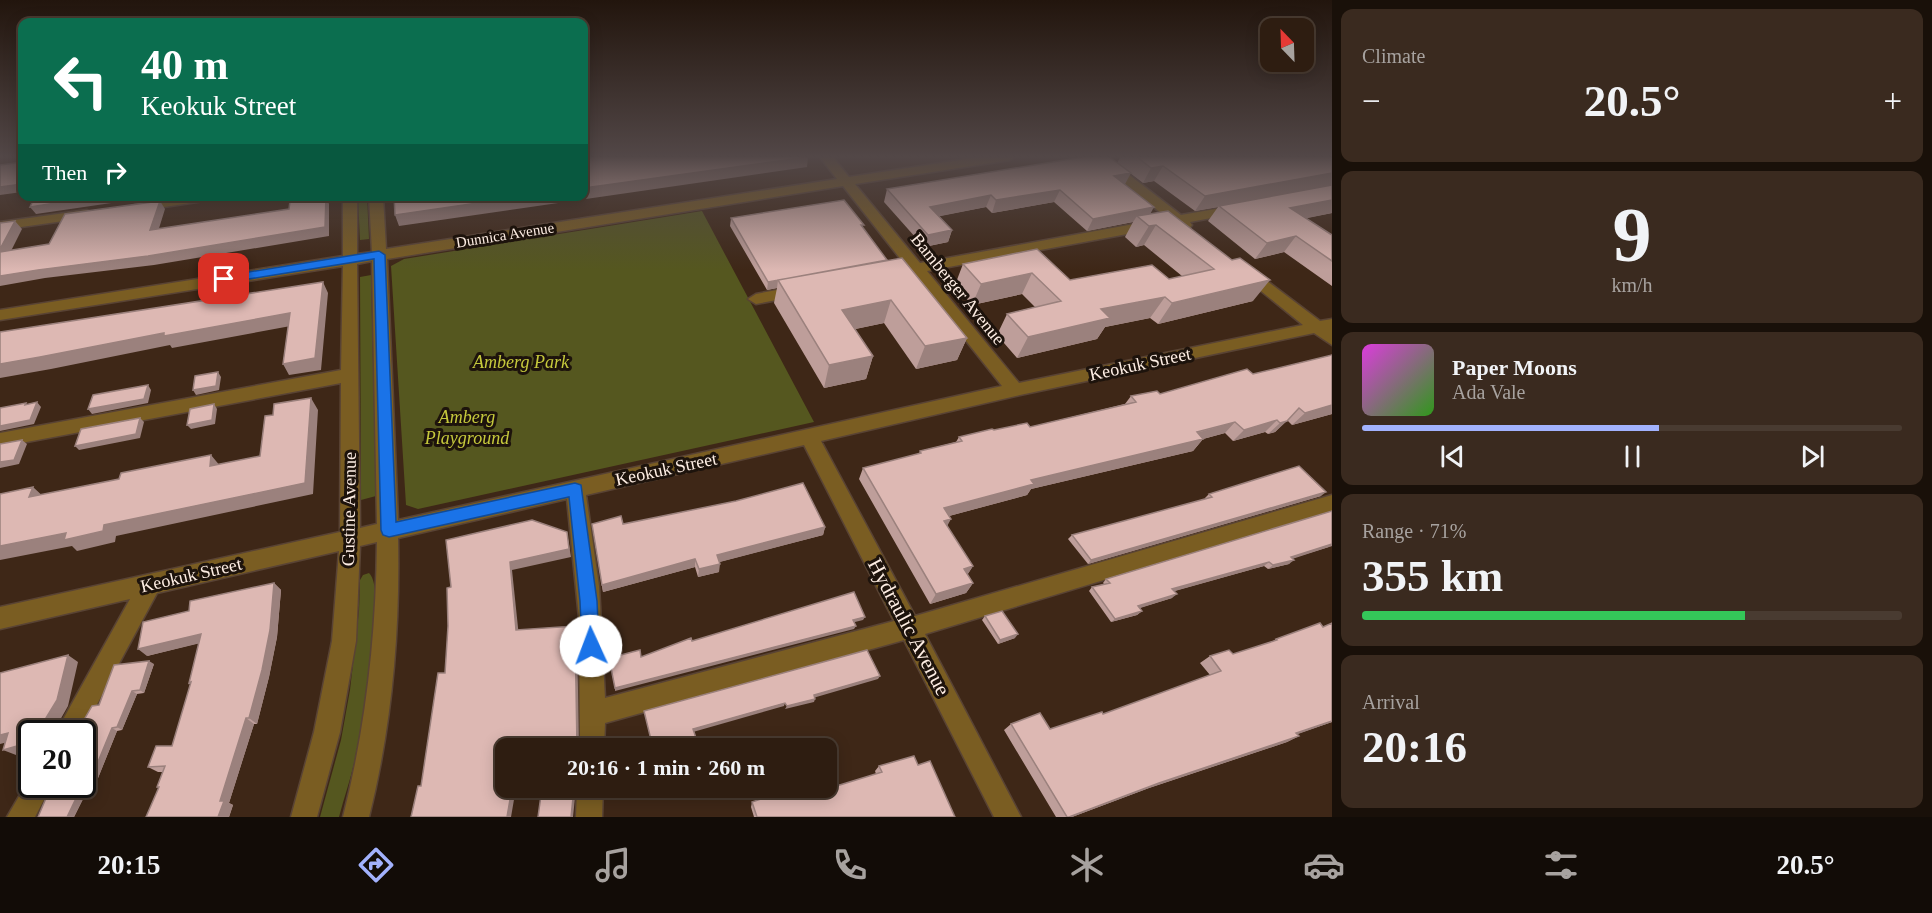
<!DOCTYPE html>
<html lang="en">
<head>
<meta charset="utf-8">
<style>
	:root { --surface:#2e1d11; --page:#3a2a1f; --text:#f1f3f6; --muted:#a7a29f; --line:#493b31; --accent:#a2b2fd }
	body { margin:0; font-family:Georgia,serif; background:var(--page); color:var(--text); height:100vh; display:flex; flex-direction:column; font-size:22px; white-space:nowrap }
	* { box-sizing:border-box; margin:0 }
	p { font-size:20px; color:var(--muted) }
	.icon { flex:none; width:33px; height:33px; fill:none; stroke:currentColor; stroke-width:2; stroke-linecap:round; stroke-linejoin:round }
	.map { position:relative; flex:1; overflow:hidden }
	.details { display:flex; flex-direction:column; gap:9px; padding:9px; background:#191009; width:600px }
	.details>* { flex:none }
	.guide { position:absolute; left:18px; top:18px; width:570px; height:183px; border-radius:12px; box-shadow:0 3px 15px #0003,0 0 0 2px var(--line); background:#0b6e4f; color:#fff; overflow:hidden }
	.needle { width:39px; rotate:337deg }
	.tools { position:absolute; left:1260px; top:18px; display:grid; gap:12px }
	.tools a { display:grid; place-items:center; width:54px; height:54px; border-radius:12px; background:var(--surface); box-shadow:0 3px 15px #0003,0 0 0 2px var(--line); font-size:30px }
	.speed { position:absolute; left:18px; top:720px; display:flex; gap:12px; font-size:30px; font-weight:700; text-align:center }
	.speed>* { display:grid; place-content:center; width:78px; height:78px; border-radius:50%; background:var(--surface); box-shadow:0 3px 15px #0003,0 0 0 2px var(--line); line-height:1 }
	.speed .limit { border:3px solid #111; border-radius:9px; background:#fff; color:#111 }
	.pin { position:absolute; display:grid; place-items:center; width:51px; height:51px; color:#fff; margin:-26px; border-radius:12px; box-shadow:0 3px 9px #0006 }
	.me { position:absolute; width:66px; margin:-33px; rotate:358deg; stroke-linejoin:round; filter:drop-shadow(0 0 4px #0008) }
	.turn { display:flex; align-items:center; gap:21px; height:126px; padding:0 24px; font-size:27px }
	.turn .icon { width:78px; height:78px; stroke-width:2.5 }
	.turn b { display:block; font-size:42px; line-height:51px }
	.then { display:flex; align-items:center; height:57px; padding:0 24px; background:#0003; gap:12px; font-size:22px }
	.big { font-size:45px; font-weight:700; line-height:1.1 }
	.details .tile { flex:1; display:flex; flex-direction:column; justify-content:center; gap:9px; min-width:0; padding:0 21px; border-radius:12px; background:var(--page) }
	.details .dial { align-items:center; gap:0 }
	.dial b { font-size:78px; line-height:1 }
	.song { display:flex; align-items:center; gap:18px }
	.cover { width:72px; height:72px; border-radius:9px; background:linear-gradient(135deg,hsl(300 70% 55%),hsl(110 70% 35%)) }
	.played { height:6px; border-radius:3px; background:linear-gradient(90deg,var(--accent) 55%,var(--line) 55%) }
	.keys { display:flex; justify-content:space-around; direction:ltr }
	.heat { display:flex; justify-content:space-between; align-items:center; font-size:33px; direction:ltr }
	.charge { height:9px; border-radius:4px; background:linear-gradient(90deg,#34c759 71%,var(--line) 0) }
	.trip { position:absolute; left:495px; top:738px; width:342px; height:60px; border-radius:12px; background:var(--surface); box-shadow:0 3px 15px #0003,0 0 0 2px var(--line); font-weight:700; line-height:60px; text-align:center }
	.dock { display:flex; height:96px; justify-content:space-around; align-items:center; background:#120c07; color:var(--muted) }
	.dock .icon { width:42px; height:42px }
	.dock .active { color:var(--accent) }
	.dock b { font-size:27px; color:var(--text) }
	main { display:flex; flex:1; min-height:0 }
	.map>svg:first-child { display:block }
</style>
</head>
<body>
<main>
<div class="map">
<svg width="1332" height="817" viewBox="0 0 1332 817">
	<rect width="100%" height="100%" fill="#3e2717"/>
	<path fill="#55571f" d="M358 197H367L369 239 360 240Z
		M702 211 814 422 418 509 406 505 391 266 404 259Z
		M371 275 376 496 361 500 360 277Z
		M369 573C388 589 361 730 355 759 351 778 344 798 339 817H320L341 740 350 690 359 611 360 580 363 575Z"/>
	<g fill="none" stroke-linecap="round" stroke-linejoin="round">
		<defs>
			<path id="minor" d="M819 156H832L849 177 986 156H1016L1010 160 855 184 920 263 1167 218 1091 156H1105L1181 215 1238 205 1243 206 1245 209 1243 212 1190 222 1192 225 1190 228 1185 229 1176 225 927 271 1019 383 1303 325 1240 274 1237 271 1245 266 1250 268 1320 321 1332 319V345L1314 333 1020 395 821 441 915 616 1332 495V511L925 634 1021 817H994L904 640 605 723 604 748H580L579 618 567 499 398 538C400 633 392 725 369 817H343C366 726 376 636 377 542L360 546 356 641 340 732 317 817H291L314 732 332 641 339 551 157 593 81 734H55L130 599 0 629V607L340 532 341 383 0 447V433L341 370 343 266 0 320V310L343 256V196H357V254L372 252 369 196H383L386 249 837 179ZM843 186 906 266 882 271 879 274 882 277 887 279 913 274 1002 386 398 520 387 259ZM372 261 377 524 360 528 357 264ZM804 445 894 621 605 698 599 586 586 495Z
				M180 196H216L210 200 138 211 131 207 138 203Z
				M87 210 94 214 92 217 0 230V222Z
				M798 286 803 287 806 291 803 295 756 304 748 299 756 294Z
				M32 774V784H52L35 817H7Z
				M577 788H603L602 817H576Z"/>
		</defs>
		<use href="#minor" stroke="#594334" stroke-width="3"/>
		<use href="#minor" fill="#7a5d22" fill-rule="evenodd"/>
	</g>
	<path fill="#be9e9a" d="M1121 156H1332V213L1306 218 1332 235V286L1284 252 1255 259 1208 221 1218 207 1195 211 1154 181 1143 183 1117 163Z
		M1125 184 1150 214 1253 301 1158 324 1150 318 1105 327 1097 339 1017 358 997 335 1007 314 1035 307 1022 294 972 305 955 285 963 264 1037 249 1070 280 1169 279 1182 276 1144 245 1136 247 1125 237 1133 222 1087 231 1054 202 992 213 986 207 939 216 952 230 948 242 924 247 884 202 887 189Z
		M731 218 863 228 887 260 967 338 957 360 916 369 884 323 855 329 873 356 866 379 824 388 774 303 777 288 767 290 730 226Z
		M1253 374 1332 414 1292 425 1287 420 1275 432 1268 434 1265 432 1233 441 1225 433 1203 439 1193 451 1031 489 1027 495 949 516 947 526 973 566 967 575 973 583 966 593 930 604 859 479 863 468 919 454 920 451 956 442 959 437 994 430 1030 427 1125 404 1131 396 1160 394Z
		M1209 494 1321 496 1088 564 1068 539 1072 535 1206 499 1205 498Z
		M592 524H623L825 527 823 535 719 562V572L698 577 695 567 603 592Z
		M1332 546 1293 558 1289 564 1268 569 1264 566 1174 591 1172 598 1139 608 1142 611 1137 615 1111 622 1089 591 1092 587 1104 584 1103 583 1106 579Z
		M274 583 281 590 277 637 269 677 257 724H254L229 803 233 805 229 817H146L159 788 157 787 163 772H158L148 767 172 746 191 684 189 683 199 643 147 656 189 611Z
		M985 616 1015 638 998 644 982 620Z
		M1332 623V722L1297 734 1299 736 1287 742 1149 788 1072 817H1056L1004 730 1011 724 1050 729 1103 714 1210 675 1200 663 1210 656 1233 654 1270 643 1276 639 1323 627Z
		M154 664 144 693 137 694 122 730 117 731 94 788 88 789 74 817H38L99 705Z
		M918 765 955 817H754L751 807 752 802 807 795 876 774 875 771 879 766Z"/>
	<path fill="#9b817d" d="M808 157 807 167 399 226 395 215 525 196H584V188Z
		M1163 166 1154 181 1143 183 1151 168Z
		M1131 173 1124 186 1114 176Z
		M1332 173V187L1219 206 1218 207 1195 211 1205 196Z
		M22 184V192L0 195V187Z
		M1060 190 1054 202 992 213 996 200Z
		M991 195 986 207 926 219 930 207Z
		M100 196H133L132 200 36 214 30 207Z
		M326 196 329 204V236L154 265 45 278 0 286V276L38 270 148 256Z
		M1332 200V213L1279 224 1290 208Z
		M160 201 165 209 156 238 150 230Z
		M1154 207 1147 220 1137 216 1133 222 1087 231 1093 219Z
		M15 221 22 229 6 261 0 254V249Z
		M1156 225 1144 245 1136 247 1149 226Z
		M952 230 948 242 924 247 928 235Z
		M1296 236 1284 252 1255 259 1267 243Z
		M887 260 778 280 777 288 767 290 768 282Z
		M1032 273 1022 294 972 305 981 284Z
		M1270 280 1253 301 1158 324 1172 303Z
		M323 282 328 293 321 370 289 375 283 364Z
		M1165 297 1150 318 1105 327 1097 339 1017 358 1028 337 1101 309Z
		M891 300 884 323 837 333 842 310Z
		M290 313 296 325 172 348 170 345 51 369 0 378V364L164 333Z
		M967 338 957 360 916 369 925 346Z
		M873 356 866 379 824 388 829 365Z
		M218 372 221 377 219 390 196 395 193 390Z
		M148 385 151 390 148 403 92 414 88 409Z
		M311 398 318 410 313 494 116 536 115 542 77 551 72 546 0 560V546L305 483Z
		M37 402 41 407 34 424 0 431V426Z
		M214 404 217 409 215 424 191 429 187 425Z
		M1332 405V414L1292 425 1305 413Z
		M140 418 144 422 140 438 79 450 75 446Z
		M1277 420 1265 432 1233 441 1244 430Z
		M1287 421 1275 432 1268 434 1280 423Z
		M1235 422 1225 433 1203 439 1193 451 1031 489 1027 495 938 519 944 508 1031 480Z
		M22 440 27 444 19 464 0 468V462Z
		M211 455 221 467 210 466Z
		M33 487 46 499 29 497Z
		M1326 492 1321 496 1088 564 1091 560Z
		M951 519 945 530 944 521Z
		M825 527 823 535 716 563 717 555Z
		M567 532 571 557 512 570 519 637 516 630 510 562Z
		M1332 544V546L1286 561 1291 557Z
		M695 559V567L603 592 602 585Z
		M1294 560 1289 564 1268 569 1273 565Z
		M1269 562 1264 566 1168 593 1172 589Z
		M720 564 719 572 698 577 699 569Z
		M973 566 966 577 964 569Z
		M274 583 281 590 277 637 269 677 257 724 249 718Z
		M973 583 966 593 930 604 936 594Z
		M1177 594 1172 598 1134 610 1138 606Z
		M1142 611 1137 615 1111 622 1115 619Z
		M865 617 863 620 851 623 853 620Z
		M575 626 577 633 579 748H577Z
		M856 626 854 629 615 691V688Z
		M201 634 209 641 147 656 138 649Z
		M1018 634 1015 638 998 644 1000 640Z
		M68 655 78 662 68 706 55 729 41 734H32V751L16 755 3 750 29 727Z
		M149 661 154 664 144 693 140 690Z
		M880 676 878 679 813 698 814 695Z
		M132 691 137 694 122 730 117 727Z
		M815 699 814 702 785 709 787 706Z
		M785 703 784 706 693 732V729Z
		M246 718 254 724 229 803 233 805 229 817H218L220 801Z
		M1332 721V722L1284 739 1296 733Z
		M112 728 117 731 94 788 88 786Z
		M8 733 20 739 0 744V735Z
		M1299 736 1287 742 1149 788 1072 817H1069L1159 783Z
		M696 738 695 741 668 748H658Z
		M82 786 88 789 74 817H67Z
		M512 788H516L511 817H507Z
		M574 788H576L573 817H571Z"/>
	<path fill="#ddb8b3" stroke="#9b817d" stroke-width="1.5" d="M584 156H808V157L584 188Z
		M1089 156H1108L1131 173 1114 176 1154 207 1093 219 1060 190 996 200 991 195 930 207 952 230 928 235 887 189Z
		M1136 156H1332V173L1205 196 1163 166 1151 168Z
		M22 162V184L0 187V165Z
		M1332 185V200L1290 208 1332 235V261L1296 236 1267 243 1219 206Z
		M35 196H100L30 207Z
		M319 196H326L325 227 148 256 38 270 0 276V252L49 244 65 214 160 201 150 230 289 209 290 201Z
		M394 196H525L395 215Z
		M844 200 864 225H861L887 260 768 282 731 218Z
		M1168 211 1232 260 1240 258 1270 280 1172 303 1165 297 1101 309 1110 318 1028 337 1007 314 1061 301 1032 273 981 284 963 264 1037 249 1070 280 1152 265 1169 279 1214 269 1156 225 1149 226 1137 216Z
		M15 221 0 249V223Z
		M902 258 967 338 925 346 891 300 842 310 873 356 829 365 778 280Z
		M323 282 315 358 283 364 290 313 164 336V333L40 357 0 364V332Z
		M1332 355V405L1305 413 1299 408 1287 421 1280 423 1277 420 1244 430 1235 422 1197 432 1203 439 1031 480 1034 484 944 508 951 519 944 521 973 566 964 569 973 583 936 594 863 468 921 453 920 451 962 441 959 437 992 429 994 430 1027 423 1030 427 1136 402 1131 396 1157 391 1160 394 1247 369 1253 374Z
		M218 372 216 386 193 390 195 376Z
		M148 385 144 399 88 409 93 395Z
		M311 398 305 483 104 525 103 531 64 540 66 533 0 546V494L33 487 29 497 119 479 121 473 211 455 210 466 260 456 265 416 273 415 274 404Z
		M37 402 30 420 0 426V408L26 403 25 405Z
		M214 404 212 420 187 425 190 409Z
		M140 418 136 434 75 446 81 429Z
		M22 440 14 460 0 462V444Z
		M1299 466 1326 492 1091 560 1072 535 1212 497 1209 494Z
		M803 483 825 527 717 555 720 564 699 569 695 559 602 585 592 524 621 516 623 524 736 501Z
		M1332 511V544L1291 557 1294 560 1273 565 1269 562 1172 589 1177 594 1138 606 1142 611 1115 619 1092 587 1110 583 1106 579Z
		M532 520 567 532 569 549 510 562 516 630 575 626 577 748H506V788H512L507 817H411L418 786H421L438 673H445L448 626 447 588 451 587 446 540Z
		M274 583 270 630 262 670 249 718H246L220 801H224L218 817H146L159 787H157L165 766 148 767 156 746H172L191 682 189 683 201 634 138 649 143 622 189 611 190 601Z
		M854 592 865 617 853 620 856 626 615 688 609 658 640 650 641 657 691 638 692 641Z
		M1002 611 1018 634 1000 640 985 616Z
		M1320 623 1323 627 1332 623V721L1296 733 1299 736 1159 783 1069 817H1067L1011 724 1040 713 1050 729 1102 712 1103 714 1221 671 1210 656 1229 650 1233 654 1277 640 1276 639Z
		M867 650 880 676 814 695 815 699 787 706 785 703 693 729 696 738 658 748H653L644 711Z
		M68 655 57 700 43 723 29 727 24 744 3 750 8 733 0 735V673Z
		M149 661 140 690 132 691 117 727 112 728 88 786H82L67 817H38L52 784H82V734H74L77 732 92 706 99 705 114 665Z
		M914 756 918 765 930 761 955 817H757L752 802 794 788H804L807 795 882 772 879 766Z
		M542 788H574L571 817H538Z"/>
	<linearGradient id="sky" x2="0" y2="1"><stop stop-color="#22150d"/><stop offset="0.58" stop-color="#524747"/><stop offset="1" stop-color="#524747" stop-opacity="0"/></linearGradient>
	<rect width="1332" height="270" fill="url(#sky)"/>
	<path fill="#1a73e8" stroke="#114b97" stroke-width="1.5" d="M379 251 385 255 396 522 575 483 581 485 597 601 599 646 597 652 591 655 584 652 582 646 580 601 569 497 389 537 383 535 381 530 374 259 224 283 219 279 224 276Z"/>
	<g text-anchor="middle" stroke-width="6" stroke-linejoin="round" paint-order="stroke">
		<g font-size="15" fill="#fdede3" stroke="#1d130c">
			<text transform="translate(505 235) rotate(-9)" y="5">Dunnica Avenue</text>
		</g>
		<g font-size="18" fill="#fdede3" stroke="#1d130c">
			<text transform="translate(958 289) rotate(51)" y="6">Bamberger Avenue</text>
			<text transform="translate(1140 364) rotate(-12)" y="6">Keokuk Street</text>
			<text transform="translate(666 469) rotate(-12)" y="6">Keokuk Street</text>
			<text transform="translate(349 509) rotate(-89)" y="6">Gustine Avenue</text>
			<text transform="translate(191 575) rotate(-13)" y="6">Keokuk Street</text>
		</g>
		<g font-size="18" font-style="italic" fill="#c6c93c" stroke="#1d130c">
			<text x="521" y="368">Amberg Park</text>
			<text x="467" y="423">Amberg<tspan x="467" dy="21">Playground</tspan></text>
		</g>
		<g font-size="21" fill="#fdede3" stroke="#1d130c">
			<text transform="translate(909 627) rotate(62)" y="7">Hydraulic Avenue</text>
		</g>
	</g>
</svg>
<div class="tools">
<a><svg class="needle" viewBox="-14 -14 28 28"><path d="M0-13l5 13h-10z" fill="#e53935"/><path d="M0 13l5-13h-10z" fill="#a7a29f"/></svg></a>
</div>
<div class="speed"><div class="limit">20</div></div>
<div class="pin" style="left:224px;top:279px;background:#d93025"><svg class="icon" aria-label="arrive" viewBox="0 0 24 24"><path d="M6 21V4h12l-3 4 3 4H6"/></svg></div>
<svg class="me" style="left:591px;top:646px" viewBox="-20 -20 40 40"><circle r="19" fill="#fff"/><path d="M0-13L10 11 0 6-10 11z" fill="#1a73e8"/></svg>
<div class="trip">20:16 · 1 min · 260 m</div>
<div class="guide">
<div class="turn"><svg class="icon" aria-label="left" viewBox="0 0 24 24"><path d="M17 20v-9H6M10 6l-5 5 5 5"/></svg><div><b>40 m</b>Keokuk Street</div></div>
<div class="then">Then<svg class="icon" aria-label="right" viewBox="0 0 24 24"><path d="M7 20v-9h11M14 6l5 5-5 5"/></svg></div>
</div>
</div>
<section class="details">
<div class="tile"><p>Climate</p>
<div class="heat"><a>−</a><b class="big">20.5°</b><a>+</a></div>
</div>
<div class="tile dial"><b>9</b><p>km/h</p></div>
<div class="tile">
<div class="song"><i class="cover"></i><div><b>Paper Moons</b><p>Ada Vale</p></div></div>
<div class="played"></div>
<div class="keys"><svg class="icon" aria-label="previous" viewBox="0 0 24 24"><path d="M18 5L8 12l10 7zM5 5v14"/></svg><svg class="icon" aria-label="pause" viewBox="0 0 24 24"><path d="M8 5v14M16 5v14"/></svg><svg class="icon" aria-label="next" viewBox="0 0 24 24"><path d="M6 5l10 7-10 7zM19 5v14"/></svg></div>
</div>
<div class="tile"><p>Range · 71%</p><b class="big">355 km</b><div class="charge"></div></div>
<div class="tile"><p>Arrival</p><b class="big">20:16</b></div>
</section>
</main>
<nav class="dock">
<b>20:15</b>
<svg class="icon active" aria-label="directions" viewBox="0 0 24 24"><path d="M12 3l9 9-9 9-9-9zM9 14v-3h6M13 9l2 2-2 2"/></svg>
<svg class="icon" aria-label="music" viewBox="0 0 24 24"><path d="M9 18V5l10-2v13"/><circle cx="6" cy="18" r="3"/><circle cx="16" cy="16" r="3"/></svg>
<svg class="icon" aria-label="phone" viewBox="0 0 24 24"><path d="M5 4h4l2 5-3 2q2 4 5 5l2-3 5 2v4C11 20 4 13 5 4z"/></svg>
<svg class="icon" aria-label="climate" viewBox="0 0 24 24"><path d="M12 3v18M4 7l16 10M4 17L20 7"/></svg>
<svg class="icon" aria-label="car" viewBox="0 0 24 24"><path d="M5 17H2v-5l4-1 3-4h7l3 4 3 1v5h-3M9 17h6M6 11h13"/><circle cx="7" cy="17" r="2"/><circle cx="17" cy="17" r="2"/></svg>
<svg class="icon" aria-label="filters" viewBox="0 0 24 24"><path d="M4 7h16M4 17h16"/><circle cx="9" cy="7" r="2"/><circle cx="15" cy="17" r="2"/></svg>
<b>20.5°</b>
</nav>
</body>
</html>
